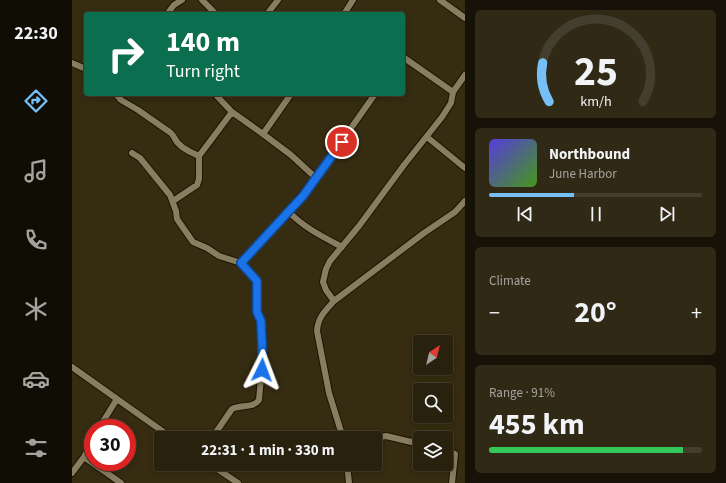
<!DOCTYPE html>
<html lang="en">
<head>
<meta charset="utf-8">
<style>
	:root { --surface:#28210d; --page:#302916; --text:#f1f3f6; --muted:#a5a39d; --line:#443e2e; --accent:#77bff7 }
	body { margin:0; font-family:"Source Sans 3",sans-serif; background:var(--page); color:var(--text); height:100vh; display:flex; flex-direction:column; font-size:15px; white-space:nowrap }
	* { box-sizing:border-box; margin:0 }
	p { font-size:13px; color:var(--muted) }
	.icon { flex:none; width:22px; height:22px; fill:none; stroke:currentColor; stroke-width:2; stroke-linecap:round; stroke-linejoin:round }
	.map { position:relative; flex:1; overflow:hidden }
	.side { display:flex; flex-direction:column; gap:10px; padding:10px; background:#161207; width:261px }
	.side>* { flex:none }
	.hud { position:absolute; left:12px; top:12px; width:321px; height:84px; border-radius:4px; box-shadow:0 2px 6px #0003,0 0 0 1px var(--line); background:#0b6e4f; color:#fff; overflow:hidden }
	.needle { width:26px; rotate:35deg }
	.tools { position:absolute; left:341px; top:335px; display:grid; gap:8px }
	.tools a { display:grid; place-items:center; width:40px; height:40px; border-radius:4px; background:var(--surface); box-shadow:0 2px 6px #0003,0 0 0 1px var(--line); font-size:20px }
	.speed { position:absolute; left:12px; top:419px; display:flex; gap:8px; font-size:20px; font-weight:700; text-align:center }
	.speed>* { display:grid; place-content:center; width:52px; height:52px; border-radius:50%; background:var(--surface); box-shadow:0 2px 6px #0003,0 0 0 1px var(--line); line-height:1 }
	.speed .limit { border:6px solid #d22; background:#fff; color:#111 }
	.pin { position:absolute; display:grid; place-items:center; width:34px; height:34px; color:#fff; margin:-17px; border:2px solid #fff; border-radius:50%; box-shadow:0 1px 4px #0007 }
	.me { position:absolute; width:44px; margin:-22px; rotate:3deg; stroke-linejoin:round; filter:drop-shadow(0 0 3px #0008) }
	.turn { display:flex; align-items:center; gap:14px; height:84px; padding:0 16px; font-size:18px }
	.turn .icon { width:52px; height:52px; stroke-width:2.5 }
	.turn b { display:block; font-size:28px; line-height:34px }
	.big { font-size:30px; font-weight:700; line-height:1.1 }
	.side .card { flex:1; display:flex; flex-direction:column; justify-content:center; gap:6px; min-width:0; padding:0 14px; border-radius:6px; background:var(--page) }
	.side .dial { align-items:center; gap:0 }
	.dial svg { height:104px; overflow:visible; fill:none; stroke:var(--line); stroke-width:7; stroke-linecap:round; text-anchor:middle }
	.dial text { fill:var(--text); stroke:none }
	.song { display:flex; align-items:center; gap:12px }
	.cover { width:48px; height:48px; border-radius:6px; background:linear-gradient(135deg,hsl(250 70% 55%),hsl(100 70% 35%)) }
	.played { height:4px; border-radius:2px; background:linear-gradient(90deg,var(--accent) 40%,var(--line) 40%) }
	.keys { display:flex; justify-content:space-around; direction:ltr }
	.heat { display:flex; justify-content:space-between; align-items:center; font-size:22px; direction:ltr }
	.charge { height:6px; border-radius:3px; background:linear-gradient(90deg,#34c759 91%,var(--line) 0) }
	.trip { position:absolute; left:82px; top:431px; width:228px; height:40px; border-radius:4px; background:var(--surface); box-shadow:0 2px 6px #0003,0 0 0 1px var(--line); font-weight:700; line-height:40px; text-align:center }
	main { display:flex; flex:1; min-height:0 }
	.tab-bar { display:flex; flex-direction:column; width:72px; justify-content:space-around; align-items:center; background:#100d05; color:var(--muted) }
	.tab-bar .icon { width:28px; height:28px }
	.tab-bar .on { color:var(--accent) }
	.tab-bar b { font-size:18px; color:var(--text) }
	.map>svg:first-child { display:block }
</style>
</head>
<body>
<main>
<nav class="tab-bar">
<b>22:30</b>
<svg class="icon on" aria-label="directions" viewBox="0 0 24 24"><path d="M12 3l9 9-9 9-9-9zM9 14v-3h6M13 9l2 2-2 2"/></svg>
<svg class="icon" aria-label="music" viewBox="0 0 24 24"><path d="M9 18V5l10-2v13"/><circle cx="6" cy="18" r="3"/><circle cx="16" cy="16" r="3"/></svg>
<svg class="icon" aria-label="phone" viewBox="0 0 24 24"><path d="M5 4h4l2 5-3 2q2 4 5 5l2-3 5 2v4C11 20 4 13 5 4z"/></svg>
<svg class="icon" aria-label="climate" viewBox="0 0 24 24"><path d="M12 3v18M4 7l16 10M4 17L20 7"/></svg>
<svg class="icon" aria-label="car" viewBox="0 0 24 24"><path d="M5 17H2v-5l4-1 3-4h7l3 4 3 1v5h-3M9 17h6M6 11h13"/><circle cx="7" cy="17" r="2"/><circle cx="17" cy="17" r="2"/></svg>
<svg class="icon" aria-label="filters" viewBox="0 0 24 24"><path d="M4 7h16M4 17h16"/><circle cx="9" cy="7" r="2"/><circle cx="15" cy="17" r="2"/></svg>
</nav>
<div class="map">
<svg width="393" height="483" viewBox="0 0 393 483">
	<rect width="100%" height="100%" fill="#352c11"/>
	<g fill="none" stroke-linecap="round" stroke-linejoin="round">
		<defs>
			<path id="street" d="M130 0 144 14
				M368 0 393 18
				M95 14 102 5 110 0
				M195 14 206 0
				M272 14 281 0
				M331 57 381 92
				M0 63 14 69
				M44 94 49 100 66 110 99 133C103 137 103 141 107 144 112 150 121 153 127 156
				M143 94 160 112 191 134
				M219 94 191 134 219 155 244 178 216 211C231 227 251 237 270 247
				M355 137 393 168
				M60 153 68 158 98 195 104 211 105 219 121 242 135 248 147 256 169 263 216 211
				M244 178 303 94
				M101 201 125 185 127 179V156L160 112
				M262 301 254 290 251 282 254 269 258 261 287 226 332 165 370 117 379 103 381 92 393 75
				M0 367 100 438
				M27 428 45 399
				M140 438 160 409C169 404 180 409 187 400L191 355 189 321 185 313V281L169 263
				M271 438 257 393 245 331C246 317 253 311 262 301L352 233 383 212 393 201
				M303 438 314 436 348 444
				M374 450 383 454 380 483
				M12 457 49 483
				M138 464 166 483
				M275 464 277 483
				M0 473 12 457 21 440"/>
		</defs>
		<use href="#street" stroke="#1d1400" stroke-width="8"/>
		<use href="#street" stroke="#887d61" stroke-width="6"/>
	</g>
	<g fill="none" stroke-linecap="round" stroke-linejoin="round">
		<defs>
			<path id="route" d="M190 370V344L189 321 185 312V281L169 263 231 196 270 142"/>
		</defs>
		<use href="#route" stroke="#114b97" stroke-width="10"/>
		<use href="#route" stroke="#1a73e8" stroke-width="7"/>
	</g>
</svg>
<div class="tools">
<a><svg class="needle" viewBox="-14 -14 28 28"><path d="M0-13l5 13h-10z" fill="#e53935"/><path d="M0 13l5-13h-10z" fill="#a5a39d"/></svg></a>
<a><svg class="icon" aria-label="search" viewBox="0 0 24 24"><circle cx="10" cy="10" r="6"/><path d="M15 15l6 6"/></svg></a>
<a><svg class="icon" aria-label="layers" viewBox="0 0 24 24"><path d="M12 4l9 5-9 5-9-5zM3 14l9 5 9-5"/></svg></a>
</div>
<div class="speed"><div class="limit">30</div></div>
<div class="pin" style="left:270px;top:142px;background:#d93025"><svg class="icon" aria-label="arrive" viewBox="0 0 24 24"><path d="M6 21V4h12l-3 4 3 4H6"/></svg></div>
<svg class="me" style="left:190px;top:370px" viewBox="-20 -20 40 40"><path d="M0-17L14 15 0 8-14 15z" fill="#1a73e8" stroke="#fff" stroke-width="4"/></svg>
<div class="trip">22:31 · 1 min · 330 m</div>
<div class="hud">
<div class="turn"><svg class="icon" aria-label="right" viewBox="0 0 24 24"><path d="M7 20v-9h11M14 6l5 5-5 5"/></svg><div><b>140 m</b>Turn right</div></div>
</div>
</div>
<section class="side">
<div class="card dial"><svg viewBox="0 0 100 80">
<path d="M14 69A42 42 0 1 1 86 69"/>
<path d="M14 69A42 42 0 0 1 9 39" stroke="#77bff7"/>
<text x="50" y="56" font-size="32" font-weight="700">25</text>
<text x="50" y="72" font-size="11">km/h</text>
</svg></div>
<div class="card">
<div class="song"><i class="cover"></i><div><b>Northbound</b><p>June Harbor</p></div></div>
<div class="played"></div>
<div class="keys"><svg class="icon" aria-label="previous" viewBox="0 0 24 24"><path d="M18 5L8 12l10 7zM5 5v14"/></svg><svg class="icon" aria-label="pause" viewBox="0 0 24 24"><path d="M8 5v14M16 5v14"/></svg><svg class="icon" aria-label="next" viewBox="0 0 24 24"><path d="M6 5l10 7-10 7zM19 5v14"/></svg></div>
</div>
<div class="card"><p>Climate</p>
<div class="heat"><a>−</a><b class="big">20°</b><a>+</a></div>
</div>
<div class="card"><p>Range · 91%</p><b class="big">455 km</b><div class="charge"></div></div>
</section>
</main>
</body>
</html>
